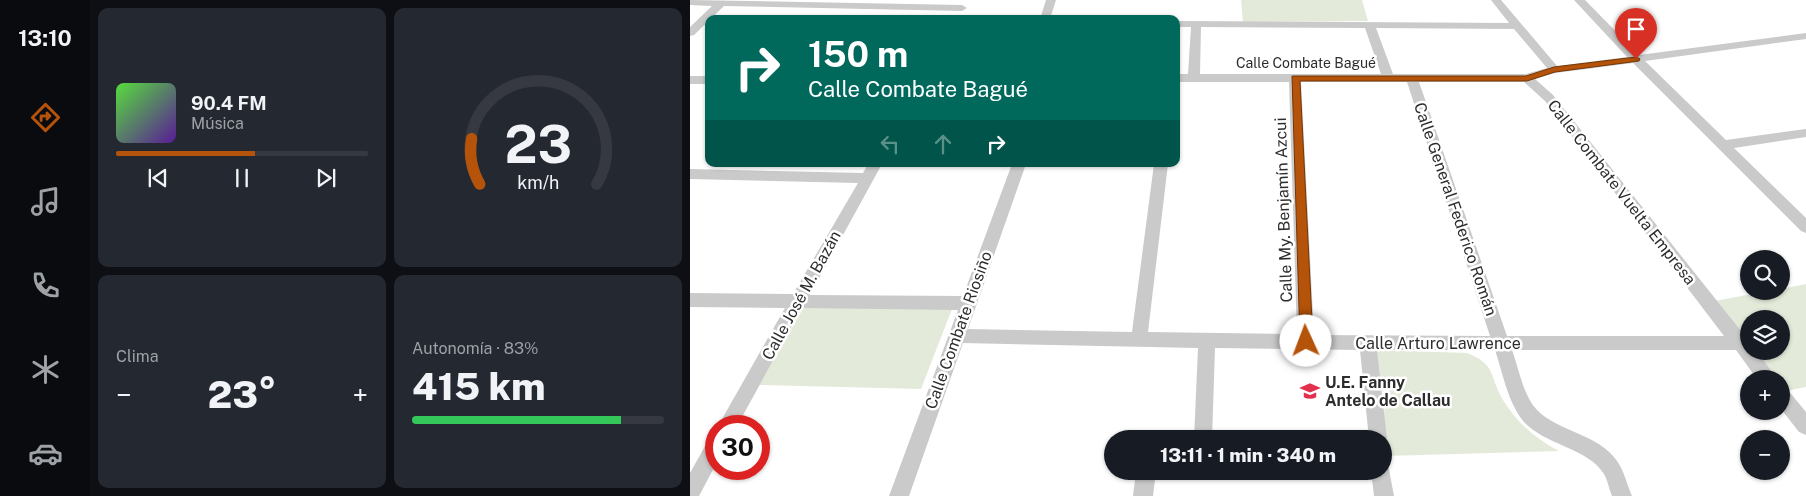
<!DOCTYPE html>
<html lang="es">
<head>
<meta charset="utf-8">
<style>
	:root { --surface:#171b24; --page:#242831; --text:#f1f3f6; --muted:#9ea1a6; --line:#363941; --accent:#b45309 }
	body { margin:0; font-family:"Public Sans",sans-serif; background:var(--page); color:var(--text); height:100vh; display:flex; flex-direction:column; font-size:19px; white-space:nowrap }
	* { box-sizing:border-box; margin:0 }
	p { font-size:16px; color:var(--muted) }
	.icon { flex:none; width:28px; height:28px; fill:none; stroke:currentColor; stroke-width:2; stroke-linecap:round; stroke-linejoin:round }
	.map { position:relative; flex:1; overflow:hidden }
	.details { display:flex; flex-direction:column; gap:8px; padding:8px; background:#0d0f14; width:600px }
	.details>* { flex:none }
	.hud { position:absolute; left:15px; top:15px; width:475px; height:152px; border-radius:10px; box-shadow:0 1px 4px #0004; background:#00695c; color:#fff; overflow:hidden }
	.tools { position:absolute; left:1050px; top:250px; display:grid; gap:10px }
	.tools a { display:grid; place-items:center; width:50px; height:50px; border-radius:50%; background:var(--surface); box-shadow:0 1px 4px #0004; font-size:25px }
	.speed { position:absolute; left:15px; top:415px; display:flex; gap:10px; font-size:25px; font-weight:700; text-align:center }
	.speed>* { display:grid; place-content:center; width:65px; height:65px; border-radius:50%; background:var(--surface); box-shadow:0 1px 4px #0004; line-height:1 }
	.speed .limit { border:8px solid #d22; background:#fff; color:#111 }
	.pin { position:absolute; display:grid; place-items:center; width:42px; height:42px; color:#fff; margin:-51px -21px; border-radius:50% 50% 50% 0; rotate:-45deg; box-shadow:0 0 5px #0007 }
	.pin .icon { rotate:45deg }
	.me { position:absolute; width:55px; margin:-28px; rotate:358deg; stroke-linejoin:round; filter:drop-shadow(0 0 4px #0008) }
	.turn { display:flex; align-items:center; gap:18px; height:105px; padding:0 20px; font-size:22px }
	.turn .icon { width:65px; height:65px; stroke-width:2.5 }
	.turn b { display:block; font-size:35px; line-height:42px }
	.lanes { display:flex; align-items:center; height:48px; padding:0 20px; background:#0003; justify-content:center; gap:25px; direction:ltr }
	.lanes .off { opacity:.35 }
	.big { font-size:38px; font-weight:800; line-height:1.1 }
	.details .card { flex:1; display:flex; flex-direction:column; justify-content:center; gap:8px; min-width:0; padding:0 18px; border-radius:10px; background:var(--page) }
	.details .dial { align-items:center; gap:0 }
	.dial svg { height:130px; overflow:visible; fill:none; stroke:var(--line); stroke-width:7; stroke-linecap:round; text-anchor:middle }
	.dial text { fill:var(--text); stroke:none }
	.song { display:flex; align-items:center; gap:15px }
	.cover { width:60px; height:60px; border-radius:8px; background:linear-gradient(135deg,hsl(110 70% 55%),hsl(270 70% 35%)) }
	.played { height:5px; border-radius:2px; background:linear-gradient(90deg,var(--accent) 55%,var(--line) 55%) }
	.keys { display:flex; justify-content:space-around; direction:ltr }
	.heat { display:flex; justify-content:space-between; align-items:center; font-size:28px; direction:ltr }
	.charge { height:8px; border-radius:4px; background:linear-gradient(90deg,#34c759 83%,var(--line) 0) }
	.details .tiles { flex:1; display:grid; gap:8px; grid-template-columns:repeat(2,1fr) }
	.trip { position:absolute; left:414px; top:430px; width:288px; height:50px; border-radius:25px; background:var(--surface); box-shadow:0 1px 4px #0004; font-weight:800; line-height:50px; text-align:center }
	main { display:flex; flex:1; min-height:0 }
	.tab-bar { display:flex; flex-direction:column; width:90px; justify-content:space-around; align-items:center; background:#090b0e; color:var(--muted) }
	.tab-bar .icon { width:35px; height:35px }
	.tab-bar .current { color:var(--accent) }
	.tab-bar b { font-size:22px; color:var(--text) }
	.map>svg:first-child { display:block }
</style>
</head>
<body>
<main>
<nav class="tab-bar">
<b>13:10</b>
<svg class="icon current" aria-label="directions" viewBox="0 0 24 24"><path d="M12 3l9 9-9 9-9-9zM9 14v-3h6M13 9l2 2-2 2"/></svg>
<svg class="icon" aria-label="music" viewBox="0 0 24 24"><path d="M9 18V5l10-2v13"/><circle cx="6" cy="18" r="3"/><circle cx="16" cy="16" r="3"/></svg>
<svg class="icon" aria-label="phone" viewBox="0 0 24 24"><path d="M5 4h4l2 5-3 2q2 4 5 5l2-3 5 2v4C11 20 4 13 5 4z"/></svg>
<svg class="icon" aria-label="climate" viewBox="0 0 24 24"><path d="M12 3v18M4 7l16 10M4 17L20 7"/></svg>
<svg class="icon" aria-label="car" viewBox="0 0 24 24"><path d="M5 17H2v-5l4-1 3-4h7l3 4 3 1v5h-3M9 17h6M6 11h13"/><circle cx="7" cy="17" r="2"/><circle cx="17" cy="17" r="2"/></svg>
</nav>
<section class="details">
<div class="tiles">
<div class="card">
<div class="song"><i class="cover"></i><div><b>90.4 FM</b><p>Música</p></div></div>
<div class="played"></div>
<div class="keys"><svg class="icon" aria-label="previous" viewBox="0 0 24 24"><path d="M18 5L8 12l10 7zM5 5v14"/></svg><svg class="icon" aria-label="pause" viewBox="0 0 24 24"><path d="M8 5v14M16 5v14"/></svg><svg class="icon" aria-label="next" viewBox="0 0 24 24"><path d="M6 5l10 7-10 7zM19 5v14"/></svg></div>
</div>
<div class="card dial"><svg viewBox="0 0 100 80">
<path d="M14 69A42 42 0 1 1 86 69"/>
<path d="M14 69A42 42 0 0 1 9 41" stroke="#b45309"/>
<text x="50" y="56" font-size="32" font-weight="700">23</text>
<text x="50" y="72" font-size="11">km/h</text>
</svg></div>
<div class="card"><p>Clima</p>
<div class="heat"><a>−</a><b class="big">23°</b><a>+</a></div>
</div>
<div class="card"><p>Autonomía · 83%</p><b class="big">415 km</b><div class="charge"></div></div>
</div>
</section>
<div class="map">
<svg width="1116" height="496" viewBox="0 0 1116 496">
	<rect width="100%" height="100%" fill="#fff"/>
	<path fill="#e4eada" d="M551 0H672L678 21 553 22Z
		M1116 284V387L1096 391 1091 384V379H1087L1065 351H1091V319H1059V343L1025 301 1078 291H1091V289Z
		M115 305 262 309 231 389 69 385Z
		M688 350 777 353C807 365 799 376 813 400 827 423 846 439 869 451L695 456 692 443 695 400 682 353Z"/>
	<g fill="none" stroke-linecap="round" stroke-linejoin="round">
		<path fill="#cacaca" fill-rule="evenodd" d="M0 0 272 5 277 8 272 11 34 6 4 35 0 36V27L22 6 0 5Z
			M356 0H366L360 19H350Z
			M801 0H811L867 66 937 57 884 0H895L949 55 1116 33V39L955 61 1036 140 1116 129V137L1044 148 1116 218V233L1111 231 943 63 865 73 845 79 863 95 1059 341V351H1067L1087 379H1067L1046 350H822C829 369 833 395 847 410 869 432 909 434 927 461 934 470 937 485 942 496H922C919 489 918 481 914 474 898 448 855 445 834 422 818 403 813 374 805 350H687L697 439 692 446V439H679L670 350 525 348 522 439H504L508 348 273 343 219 496H199L268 310 112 308 47 426H28L95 308 0 307V293L103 294 168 183 0 179V169L173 173 178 164H192L120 295 273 296 322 164H336L278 329 442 332 464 164H478L458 332 607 334 599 82H486V74H498L501 27H486V21L819 23ZM511 27 675 28 691 74H510ZM686 28 824 29 857 68 836 74H703ZM611 82H717L800 336 624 335ZM729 82H834L855 101 1034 336H817Z
			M0 76H19V84H0Z
			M1091 387 1097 389 1116 412V435L1109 432 1091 409Z
			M26 437V464L9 496H0V473L19 439Z
			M692 462 698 464 704 496H684L681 471H692Z
			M446 471H466L463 496H443Z"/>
	</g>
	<path fill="#b45309" stroke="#753606" d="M946 57 950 59 949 61 865 72 837 81H610L623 341 621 345 616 346 612 345 610 341 602 76H836L864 67Z"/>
	<defs>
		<symbol id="school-bare" viewBox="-9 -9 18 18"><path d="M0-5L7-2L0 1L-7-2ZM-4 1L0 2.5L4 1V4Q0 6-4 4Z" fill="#e2304e" stroke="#fff" stroke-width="2.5" paint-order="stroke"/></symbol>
	</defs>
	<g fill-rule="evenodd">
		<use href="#school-bare" x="606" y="377" width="28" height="28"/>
	</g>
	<g text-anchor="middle" stroke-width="5" stroke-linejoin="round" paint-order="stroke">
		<g font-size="14" fill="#2d2d2d" stroke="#fff">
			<text x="616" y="68">Calle Combate Bagué</text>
		</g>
		<g font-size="16" fill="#2d2d2d" stroke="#fff">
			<text transform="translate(932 192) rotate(52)" y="6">Calle Combate Vuelta Empresa</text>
			<text transform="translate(766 209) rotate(71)" y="6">Calle General Federico Román</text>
			<text transform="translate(593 210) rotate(-92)" y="6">Calle My. Benjamín Azcui</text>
			<text transform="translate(111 295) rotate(-61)" y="6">Calle José M. Bazán</text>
			<text transform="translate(268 330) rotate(-70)" y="6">Calle Combate Riosiño</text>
			<text x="748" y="349">Calle Arturo Lawrence</text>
		</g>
		<g font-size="16" font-weight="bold" fill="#2d2d2d" stroke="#fff" text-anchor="start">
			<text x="635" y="388">U.E. Fanny<tspan x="635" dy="18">Antelo de Callau</tspan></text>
		</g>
	</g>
</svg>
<div class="tools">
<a><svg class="icon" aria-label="search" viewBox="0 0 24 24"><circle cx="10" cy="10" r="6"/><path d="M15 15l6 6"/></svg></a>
<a><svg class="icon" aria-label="layers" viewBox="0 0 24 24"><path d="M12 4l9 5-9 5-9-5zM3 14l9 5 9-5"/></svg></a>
<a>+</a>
<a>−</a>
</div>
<div class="speed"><div class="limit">30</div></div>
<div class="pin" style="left:946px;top:59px;background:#d93025"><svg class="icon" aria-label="arrive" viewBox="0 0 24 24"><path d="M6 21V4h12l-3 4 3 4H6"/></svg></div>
<svg class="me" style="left:616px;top:341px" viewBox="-20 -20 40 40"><circle r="19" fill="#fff"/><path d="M0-13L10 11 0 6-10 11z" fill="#b45309"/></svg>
<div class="trip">13:11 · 1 min · 340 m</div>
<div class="hud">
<div class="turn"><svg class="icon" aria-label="right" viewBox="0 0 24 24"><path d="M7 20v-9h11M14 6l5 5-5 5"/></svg><div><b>150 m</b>Calle Combate Bagué</div></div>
<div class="lanes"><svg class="icon off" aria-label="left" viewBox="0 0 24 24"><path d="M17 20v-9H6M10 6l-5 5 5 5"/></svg><svg class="icon off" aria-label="ahead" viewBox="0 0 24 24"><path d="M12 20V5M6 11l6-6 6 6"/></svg><svg class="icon" aria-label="right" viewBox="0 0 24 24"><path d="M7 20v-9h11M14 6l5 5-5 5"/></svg></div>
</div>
</div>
</main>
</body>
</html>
